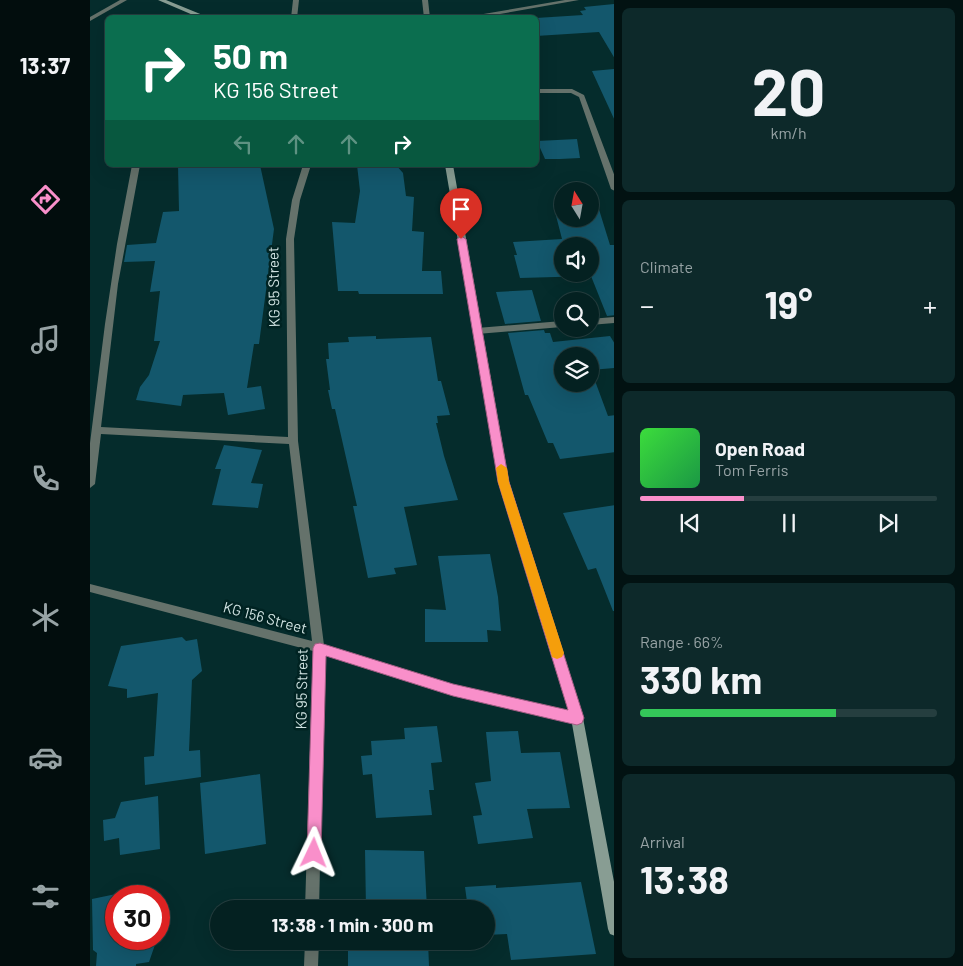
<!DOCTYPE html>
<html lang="en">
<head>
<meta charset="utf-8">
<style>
	:root { --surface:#042121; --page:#0d292a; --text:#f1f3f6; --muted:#97a3a5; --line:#253e3f; --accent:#f98fca }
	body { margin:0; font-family:Barlow,sans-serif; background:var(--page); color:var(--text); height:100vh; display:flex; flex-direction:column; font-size:19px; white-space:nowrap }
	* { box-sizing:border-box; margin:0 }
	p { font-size:16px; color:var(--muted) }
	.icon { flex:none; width:28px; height:28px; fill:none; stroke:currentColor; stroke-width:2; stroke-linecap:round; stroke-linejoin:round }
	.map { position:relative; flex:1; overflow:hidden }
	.panel { display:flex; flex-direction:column; gap:8px; padding:8px; background:#021212; width:349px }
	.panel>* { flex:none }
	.guide { position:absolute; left:15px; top:15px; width:434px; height:152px; border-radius:8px; box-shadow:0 5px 20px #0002,0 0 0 1px var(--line); background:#0b6e4f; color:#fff; overflow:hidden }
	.needle { width:32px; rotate:349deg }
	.buttons { position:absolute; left:464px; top:182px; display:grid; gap:10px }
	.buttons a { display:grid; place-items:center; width:45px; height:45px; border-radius:50%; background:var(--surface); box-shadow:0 5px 20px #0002,0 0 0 1px var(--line); font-size:25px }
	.speed { position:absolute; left:15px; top:885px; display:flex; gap:10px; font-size:25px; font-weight:700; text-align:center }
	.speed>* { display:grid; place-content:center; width:65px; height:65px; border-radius:50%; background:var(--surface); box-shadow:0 5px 20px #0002,0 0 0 1px var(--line); line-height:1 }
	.speed .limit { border:8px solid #d22; background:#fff; color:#111 }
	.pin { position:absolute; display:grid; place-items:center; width:42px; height:42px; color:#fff; margin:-51px -21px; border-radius:50% 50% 50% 0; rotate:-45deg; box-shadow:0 0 5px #0007 }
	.pin .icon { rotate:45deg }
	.me { position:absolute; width:55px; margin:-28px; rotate:2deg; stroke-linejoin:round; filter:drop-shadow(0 0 4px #0008) }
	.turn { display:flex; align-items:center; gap:18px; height:105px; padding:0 25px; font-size:22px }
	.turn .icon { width:65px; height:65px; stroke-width:2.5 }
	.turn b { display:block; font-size:35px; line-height:42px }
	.lanes { display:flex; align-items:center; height:48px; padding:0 25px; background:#0003; justify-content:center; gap:25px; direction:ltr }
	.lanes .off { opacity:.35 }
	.big { font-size:38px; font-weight:700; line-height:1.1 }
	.panel .widget { flex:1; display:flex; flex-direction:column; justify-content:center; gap:8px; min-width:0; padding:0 18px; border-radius:8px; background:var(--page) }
	.panel .dial { align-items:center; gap:0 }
	.dial b { font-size:65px; line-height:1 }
	.song { display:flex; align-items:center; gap:15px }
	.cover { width:60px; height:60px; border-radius:8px; background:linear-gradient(135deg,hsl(120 70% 55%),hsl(140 70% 35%)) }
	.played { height:5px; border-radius:2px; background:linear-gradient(90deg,var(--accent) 35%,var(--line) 35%) }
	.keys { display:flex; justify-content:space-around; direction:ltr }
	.heat { display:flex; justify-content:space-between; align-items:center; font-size:28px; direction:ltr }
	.charge { height:8px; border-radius:4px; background:linear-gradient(90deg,#34c759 66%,var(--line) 0) }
	.trip { position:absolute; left:120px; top:900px; width:285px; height:50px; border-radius:25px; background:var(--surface); box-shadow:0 5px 20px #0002,0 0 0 1px var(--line); font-weight:700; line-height:50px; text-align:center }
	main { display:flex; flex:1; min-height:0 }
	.menu { display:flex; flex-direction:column; width:90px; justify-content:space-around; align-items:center; background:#020d0d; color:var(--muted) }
	.menu .icon { width:35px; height:35px }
	.menu .current { color:var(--accent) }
	.menu b { font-size:22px; color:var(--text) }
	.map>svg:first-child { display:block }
</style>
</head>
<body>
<main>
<nav class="menu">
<b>13:37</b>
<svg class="icon current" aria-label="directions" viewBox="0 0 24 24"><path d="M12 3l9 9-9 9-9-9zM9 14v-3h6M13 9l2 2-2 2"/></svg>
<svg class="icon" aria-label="music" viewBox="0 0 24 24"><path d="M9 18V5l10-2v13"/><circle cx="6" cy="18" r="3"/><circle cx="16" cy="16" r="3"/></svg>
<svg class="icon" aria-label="phone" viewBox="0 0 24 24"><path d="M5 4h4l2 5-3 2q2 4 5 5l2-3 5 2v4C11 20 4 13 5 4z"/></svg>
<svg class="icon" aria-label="climate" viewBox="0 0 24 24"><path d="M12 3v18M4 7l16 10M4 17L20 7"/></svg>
<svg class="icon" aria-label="car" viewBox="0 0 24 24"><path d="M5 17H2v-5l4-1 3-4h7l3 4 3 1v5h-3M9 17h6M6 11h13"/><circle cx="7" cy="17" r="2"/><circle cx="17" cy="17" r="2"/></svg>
<svg class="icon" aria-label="filters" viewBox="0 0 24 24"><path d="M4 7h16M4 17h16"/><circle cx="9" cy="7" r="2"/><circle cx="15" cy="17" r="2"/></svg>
</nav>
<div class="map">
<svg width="525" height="966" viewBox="0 0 525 966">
	<rect width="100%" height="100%" fill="#052c2c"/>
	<path fill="#13576c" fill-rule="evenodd" d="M525 4V59L509 32 446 36V18L493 15 490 11 496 10 494 7Z
		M525 69V121L502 71Z
		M487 139 490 158 470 159H455L447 141Z
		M88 165H170L184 229 169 344H164L157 388 171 386 175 409 138 415 134 393 93 395 91 406 46 400 50 387 59 375 70 341H64L70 291 60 292 65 261 34 262 37 245 66 243 73 212 89 211Z
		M267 165H306L313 173 316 196 324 197 322 231 334 232 332 271H351L353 294H269L268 291H248L242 222 265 223 270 191Z
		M500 203H507L520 245H525V315L517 316 501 276 430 278 424 255H427L423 242 472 239 463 204H472V219H500ZM472 246H500V274H472Z
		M442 290 451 321 415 324 406 292Z
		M454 330 455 333H460L463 342 520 336 525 344V368L501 370 518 416 525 415V452L470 459 463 443H458L438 395H435L418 333ZM472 356H500V384H472Z
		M286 336V339L341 337 348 381H351L360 415 347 416 348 423H346L354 456 368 500 314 507 327 565 304 568 306 574 278 578 263 506H267L245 409H242L238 390H240L236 359H239L238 343 259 342 258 337Z
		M134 445 172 450 161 483 173 484 168 508 122 505 131 469H125Z
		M525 505V611H523L506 568 498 570 473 513Z
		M400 554 408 597 411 631 397 630 398 642H335V609L356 610 348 556Z
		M92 637 96 641 107 639 112 671 102 680 99 751 110 750 111 777 55 785 54 757 64 756 68 693 37 698V689L18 686 31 646Z
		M347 726 352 762 341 763 344 790H339L342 815 286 818 282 774 273 775 271 756 282 755 281 741 315 739 314 728Z
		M428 731 431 753 470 752 480 808 437 809 443 838 388 844 383 816 392 815 385 783 401 781 396 732Z
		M170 774 176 844 115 854 110 783Z
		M68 796 70 849 30 855 29 838 14 841 13 820 25 818 31 802Z
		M275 850 334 851 337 909H276Z
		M491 882 506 954 421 960 417 934 396 935V909H378L375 887 406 885V888Z
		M26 894V939H67L59 962 46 964V966H6L7 953 3 950 2 899Z
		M258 941H338L339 966H258Z"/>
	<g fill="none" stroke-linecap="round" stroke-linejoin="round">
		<path fill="#65726b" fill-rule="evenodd" d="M30 0H37L0 21V17Z
			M203 0H209L207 18H201Z
			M332 0H338L340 18H334Z
			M475 0H489L387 18H370Z
			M446 89H482L494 95 525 177V191L521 189 489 97 481 93H446Z
			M42 165H50L28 284 11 427 198 437 196 239 202 200 213 165H221L210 200 204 239 208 441 234 645 363 685 487 713 491 714 493 718 491 722 487 723 363 695 235 655 229 909H215L223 651 0 592V584L222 641 199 444 11 434 5 484 0 488V443L15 324 27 244Z
			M525 317V323L500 325V319Z
			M472 321V327L387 334 383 331 387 328Z
			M215 941H229L228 966H214Z"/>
		<path fill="#889d93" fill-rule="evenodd" d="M68 0H76L120 18H110Z
			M355 165H363L419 481 493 718 525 887V936L520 934 518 929 481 718 409 481Z"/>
	</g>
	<path fill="#f98fca" stroke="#a25d83" d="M371 236 376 239 419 482 494 718 492 723 487 725 363 696 236 656 231 853 229 858 224 860 219 858 217 853 223 648 225 644 230 643 363 684 478 710 408 482 367 239Z"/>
	<path fill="#f59e0b" d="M411 464 417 468 419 482 474 653 472 657 467 659 462 657 461 653 408 482 406 468Z"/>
	<g text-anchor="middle" stroke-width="5" stroke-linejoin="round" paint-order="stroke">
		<g font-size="15" fill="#cfe2e1" stroke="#002322">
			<text transform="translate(184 287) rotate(-91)" y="5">KG 95 Street</text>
			<text transform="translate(175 618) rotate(15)" y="5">KG 156 Street</text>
			<text transform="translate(212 689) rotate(-89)" y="5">KG 95 Street</text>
		</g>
	</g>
</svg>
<div class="buttons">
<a><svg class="needle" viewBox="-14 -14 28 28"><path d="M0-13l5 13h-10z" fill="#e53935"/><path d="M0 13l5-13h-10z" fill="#97a3a5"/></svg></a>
<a><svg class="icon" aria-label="sound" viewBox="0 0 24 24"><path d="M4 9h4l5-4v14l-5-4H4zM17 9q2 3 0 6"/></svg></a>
<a><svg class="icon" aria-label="search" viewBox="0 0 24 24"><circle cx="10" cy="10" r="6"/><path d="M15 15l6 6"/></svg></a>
<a><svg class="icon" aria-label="layers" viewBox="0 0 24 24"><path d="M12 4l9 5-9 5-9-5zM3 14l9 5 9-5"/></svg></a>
</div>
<div class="speed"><div class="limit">30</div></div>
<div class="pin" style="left:371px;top:239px;background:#d93025"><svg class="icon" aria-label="arrive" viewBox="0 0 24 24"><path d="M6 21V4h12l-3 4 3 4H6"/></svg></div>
<svg class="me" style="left:224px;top:853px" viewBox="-20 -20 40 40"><path d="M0-17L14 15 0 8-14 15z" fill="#f98fca" stroke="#fff" stroke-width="4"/></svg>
<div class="trip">13:38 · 1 min · 300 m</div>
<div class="guide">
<div class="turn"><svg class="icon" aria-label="right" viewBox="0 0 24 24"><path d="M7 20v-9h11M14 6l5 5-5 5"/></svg><div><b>50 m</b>KG 156 Street</div></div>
<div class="lanes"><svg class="icon off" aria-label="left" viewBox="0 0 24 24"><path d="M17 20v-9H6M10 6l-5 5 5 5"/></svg><svg class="icon off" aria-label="ahead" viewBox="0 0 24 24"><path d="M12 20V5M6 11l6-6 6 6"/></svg><svg class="icon off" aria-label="ahead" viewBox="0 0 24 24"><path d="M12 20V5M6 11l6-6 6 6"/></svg><svg class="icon" aria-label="right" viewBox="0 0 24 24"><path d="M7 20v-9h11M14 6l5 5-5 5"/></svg></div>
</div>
</div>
<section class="panel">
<div class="widget dial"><b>20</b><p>km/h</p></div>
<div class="widget"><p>Climate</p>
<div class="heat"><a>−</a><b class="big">19°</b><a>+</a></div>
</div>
<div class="widget">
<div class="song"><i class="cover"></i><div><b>Open Road</b><p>Tom Ferris</p></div></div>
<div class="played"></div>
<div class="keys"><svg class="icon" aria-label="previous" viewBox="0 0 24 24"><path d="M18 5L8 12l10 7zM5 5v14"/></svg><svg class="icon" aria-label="pause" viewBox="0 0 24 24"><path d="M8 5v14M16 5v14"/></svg><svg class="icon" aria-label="next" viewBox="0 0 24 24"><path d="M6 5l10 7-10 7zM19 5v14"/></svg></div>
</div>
<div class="widget"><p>Range · 66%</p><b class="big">330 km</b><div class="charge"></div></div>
<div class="widget"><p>Arrival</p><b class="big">13:38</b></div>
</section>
</main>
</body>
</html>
